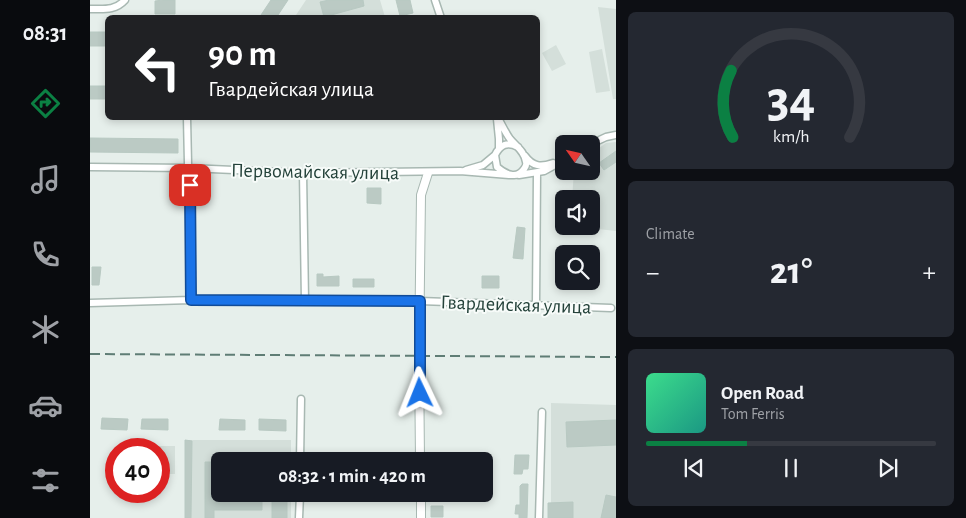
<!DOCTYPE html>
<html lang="en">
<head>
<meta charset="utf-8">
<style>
	:root { --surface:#171b24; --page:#242831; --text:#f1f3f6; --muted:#9ea1a6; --line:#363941; --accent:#0b8043 }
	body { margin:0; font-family:"Alegreya Sans",sans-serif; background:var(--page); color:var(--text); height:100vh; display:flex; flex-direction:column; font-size:19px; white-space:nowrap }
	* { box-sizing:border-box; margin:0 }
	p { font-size:16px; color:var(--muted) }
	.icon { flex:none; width:28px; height:28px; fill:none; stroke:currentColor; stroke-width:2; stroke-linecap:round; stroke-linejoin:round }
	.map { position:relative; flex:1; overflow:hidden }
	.details { display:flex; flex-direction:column; gap:12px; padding:12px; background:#0d0f14; width:350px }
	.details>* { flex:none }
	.guide { position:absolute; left:15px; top:15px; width:435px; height:105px; border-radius:8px; box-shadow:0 2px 8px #0003; background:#202124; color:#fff; overflow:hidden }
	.needle { width:32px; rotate:304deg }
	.fabs { position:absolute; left:465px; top:135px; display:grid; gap:10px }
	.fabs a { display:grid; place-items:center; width:45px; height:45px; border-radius:8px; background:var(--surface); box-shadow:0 2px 8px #0003; font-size:25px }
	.speed { position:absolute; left:15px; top:438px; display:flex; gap:10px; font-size:25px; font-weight:700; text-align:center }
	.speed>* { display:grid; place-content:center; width:65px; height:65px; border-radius:50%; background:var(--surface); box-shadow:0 2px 8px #0003; line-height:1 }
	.speed .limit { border:8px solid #d22; background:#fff; color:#111 }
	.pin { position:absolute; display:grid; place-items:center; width:42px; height:42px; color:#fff; margin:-21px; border-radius:10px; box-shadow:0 2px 8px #0006 }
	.me { position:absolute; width:55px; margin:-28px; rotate:358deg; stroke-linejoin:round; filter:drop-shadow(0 0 4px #0008) }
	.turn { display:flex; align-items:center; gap:18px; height:105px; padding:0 20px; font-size:22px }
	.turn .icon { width:65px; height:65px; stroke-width:2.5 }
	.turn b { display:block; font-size:35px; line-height:42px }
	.big { font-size:38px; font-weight:700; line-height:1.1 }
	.details .tile { flex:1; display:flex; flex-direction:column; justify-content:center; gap:8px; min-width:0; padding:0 18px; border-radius:8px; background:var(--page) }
	.details .dial { align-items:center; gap:0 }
	.dial svg { height:130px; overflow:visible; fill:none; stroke:var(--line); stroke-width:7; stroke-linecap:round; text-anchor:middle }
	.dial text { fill:var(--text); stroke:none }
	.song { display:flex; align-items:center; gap:15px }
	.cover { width:60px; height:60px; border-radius:8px; background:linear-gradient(135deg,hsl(150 70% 55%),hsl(170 70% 35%)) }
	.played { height:5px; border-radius:2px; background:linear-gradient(90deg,var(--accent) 35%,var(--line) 35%) }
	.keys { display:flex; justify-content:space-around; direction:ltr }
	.heat { display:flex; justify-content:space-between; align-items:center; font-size:28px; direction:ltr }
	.trip { position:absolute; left:121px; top:452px; width:282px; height:50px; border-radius:8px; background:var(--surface); box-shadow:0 2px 8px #0003; font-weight:700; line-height:50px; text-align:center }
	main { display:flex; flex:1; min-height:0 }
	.tab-bar { display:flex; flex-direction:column; width:90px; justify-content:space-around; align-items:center; background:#090b0e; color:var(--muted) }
	.tab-bar .icon { width:35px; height:35px }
	.tab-bar .on { color:var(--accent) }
	.tab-bar b { font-size:22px; color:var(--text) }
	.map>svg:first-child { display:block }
</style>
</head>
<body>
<main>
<nav class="tab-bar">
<b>08:31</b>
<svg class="icon on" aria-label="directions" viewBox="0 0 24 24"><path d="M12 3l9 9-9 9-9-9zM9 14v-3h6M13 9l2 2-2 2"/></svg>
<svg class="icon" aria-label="music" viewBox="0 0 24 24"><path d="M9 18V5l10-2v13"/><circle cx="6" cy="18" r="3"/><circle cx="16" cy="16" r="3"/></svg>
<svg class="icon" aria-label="phone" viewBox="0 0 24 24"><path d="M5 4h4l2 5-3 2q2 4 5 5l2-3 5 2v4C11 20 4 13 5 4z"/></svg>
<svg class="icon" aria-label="climate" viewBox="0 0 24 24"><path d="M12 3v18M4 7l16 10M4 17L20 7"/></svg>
<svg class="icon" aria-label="car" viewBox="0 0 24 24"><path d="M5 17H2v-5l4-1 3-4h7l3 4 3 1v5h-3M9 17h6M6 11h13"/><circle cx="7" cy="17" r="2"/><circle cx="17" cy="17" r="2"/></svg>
<svg class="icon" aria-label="filters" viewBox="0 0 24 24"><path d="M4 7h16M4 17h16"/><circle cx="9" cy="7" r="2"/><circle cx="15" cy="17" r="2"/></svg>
</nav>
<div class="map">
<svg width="526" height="518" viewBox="0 0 526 518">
	<rect width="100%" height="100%" fill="#e6efeb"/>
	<path fill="#d4dfda" d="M216 0H290L295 17 204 18Z
		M508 7 526 9V99H523Z
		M466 45 476 64 462 71 452 53Z
		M512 49 520 91 506 93 499 52Z
		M526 142V231L481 226H501V199H482L484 171H501V154L516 143Z
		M461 403 526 405V518H461Z
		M95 440H201V461H130V494H201V518H95Z
		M56 446H85V474H69V449H56Z"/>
	<path fill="#bbcac4" stroke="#b8c9c2" d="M73 0H85V14H65V1Z
		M181 0H198L186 18H169Z
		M239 0H273L274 6 234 17 230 2Z
		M306 0H320L323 13 310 16Z
		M0 32H18V46H0Z
		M0 86H18V99H0Z
		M0 138 88 139V153L0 152Z
		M526 151V162L514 170 509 163Z
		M277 188H291V204L277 203Z
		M427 227 435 228 433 259 423 258Z
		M2 267H11L9 285H2Z
		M227 274H233V277L249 276V286H227Z
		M392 276H409V288H392Z
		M263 279H284V287H263Z
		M12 418 38 419 37 430 11 429Z
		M52 419H78V430L51 429Z
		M130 419 155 420V430H129Z
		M169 419 196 420V431L169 430Z
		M526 420V445L477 447 476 422Z
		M95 440 102 441 101 518H95Z
		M425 455H439L438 469H433L432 474H424Z
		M115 462H124V494H172V510H124V518H115Z
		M432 484H438L437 518H429V514H425L426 505H430V486Z
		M182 494H197V518H182Z
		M516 495 526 497V518H511Z
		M483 502V518H458V503Z
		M341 506H353V517H341Z"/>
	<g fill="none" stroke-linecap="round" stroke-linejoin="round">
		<defs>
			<path id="minor" d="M345 0 351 18
				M0 9C14 9 25 11 35 0
				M97 118 101 300
				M408 118C412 125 415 132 420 139 426 146 435 152 436 162 437 165 436 166 434 169 427 180 415 174 407 167L405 155C410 145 417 141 428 147
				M407 119 409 139V148
				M501 144 516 137 526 135
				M435 156C443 167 451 167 463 163
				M0 167 99 168 213 173 370 171 419 175
				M376 170 393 165 405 155
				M213 173 215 301
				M429 175 454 171 474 160
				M0 303 101 300 330 301 521 308
				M446 304 447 173
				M210 461 211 399
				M209 518 210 494
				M449 518 452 412"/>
			<path id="tertiary" d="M330 461 329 356 331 195 338 173
				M331 494V518"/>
		</defs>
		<use href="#minor" stroke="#a8b8b2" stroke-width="9"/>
		<use href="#tertiary" stroke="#a8b8b2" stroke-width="10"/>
		<use href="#minor" stroke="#fff" stroke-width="6"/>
		<use href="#tertiary" stroke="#fff" stroke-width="8"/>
		<path stroke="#5f7d75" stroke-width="2" stroke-dasharray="10 5" stroke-linecap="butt" d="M0 354 526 357"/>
	</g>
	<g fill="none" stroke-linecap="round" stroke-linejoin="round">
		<defs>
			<path id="route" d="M100 185 101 300 330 301V393"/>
		</defs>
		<use href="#route" stroke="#114b97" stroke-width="12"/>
		<use href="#route" stroke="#1a73e8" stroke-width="9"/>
	</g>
	<g text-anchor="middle" stroke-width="4" stroke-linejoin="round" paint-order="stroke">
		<g font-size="20" fill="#24423a" stroke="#f7fbf9">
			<text transform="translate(225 171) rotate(1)" y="7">Первомайская улица</text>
			<text transform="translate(426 304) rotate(2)" y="7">Гвардейская улица</text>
		</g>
	</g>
</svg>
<div class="fabs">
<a><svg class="needle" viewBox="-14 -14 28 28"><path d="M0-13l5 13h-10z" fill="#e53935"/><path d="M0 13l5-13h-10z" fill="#9ea1a6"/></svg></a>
<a><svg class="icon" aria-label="sound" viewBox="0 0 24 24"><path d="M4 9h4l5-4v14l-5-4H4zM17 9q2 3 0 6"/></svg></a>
<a><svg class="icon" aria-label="search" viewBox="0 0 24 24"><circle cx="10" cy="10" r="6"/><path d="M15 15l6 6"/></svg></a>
</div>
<div class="speed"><div class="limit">40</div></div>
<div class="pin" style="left:100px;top:185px;background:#d93025"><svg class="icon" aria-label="arrive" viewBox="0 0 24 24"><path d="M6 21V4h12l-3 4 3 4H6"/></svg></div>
<svg class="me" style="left:330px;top:393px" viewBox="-20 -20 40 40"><path d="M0-17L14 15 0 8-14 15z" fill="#1a73e8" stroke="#fff" stroke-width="4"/></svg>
<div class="trip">08:32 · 1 min · 420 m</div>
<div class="guide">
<div class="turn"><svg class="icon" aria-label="left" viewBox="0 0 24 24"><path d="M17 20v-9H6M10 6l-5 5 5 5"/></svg><div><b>90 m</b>Гвардейская улица</div></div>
</div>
</div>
<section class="details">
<div class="tile dial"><svg viewBox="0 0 100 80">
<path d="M14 69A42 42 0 1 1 86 69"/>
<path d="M14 69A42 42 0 0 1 13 28" stroke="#0b8043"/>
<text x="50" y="56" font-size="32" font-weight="700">34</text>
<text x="50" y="72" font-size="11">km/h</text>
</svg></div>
<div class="tile"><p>Climate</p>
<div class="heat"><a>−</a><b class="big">21°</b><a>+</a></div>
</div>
<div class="tile">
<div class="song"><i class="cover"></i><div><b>Open Road</b><p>Tom Ferris</p></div></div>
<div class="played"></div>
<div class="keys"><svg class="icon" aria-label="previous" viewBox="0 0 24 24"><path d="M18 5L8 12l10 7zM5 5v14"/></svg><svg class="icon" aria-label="pause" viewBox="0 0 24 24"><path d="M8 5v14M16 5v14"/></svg><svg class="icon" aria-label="next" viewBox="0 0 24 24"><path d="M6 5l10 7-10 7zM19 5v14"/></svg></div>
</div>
</section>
</main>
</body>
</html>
